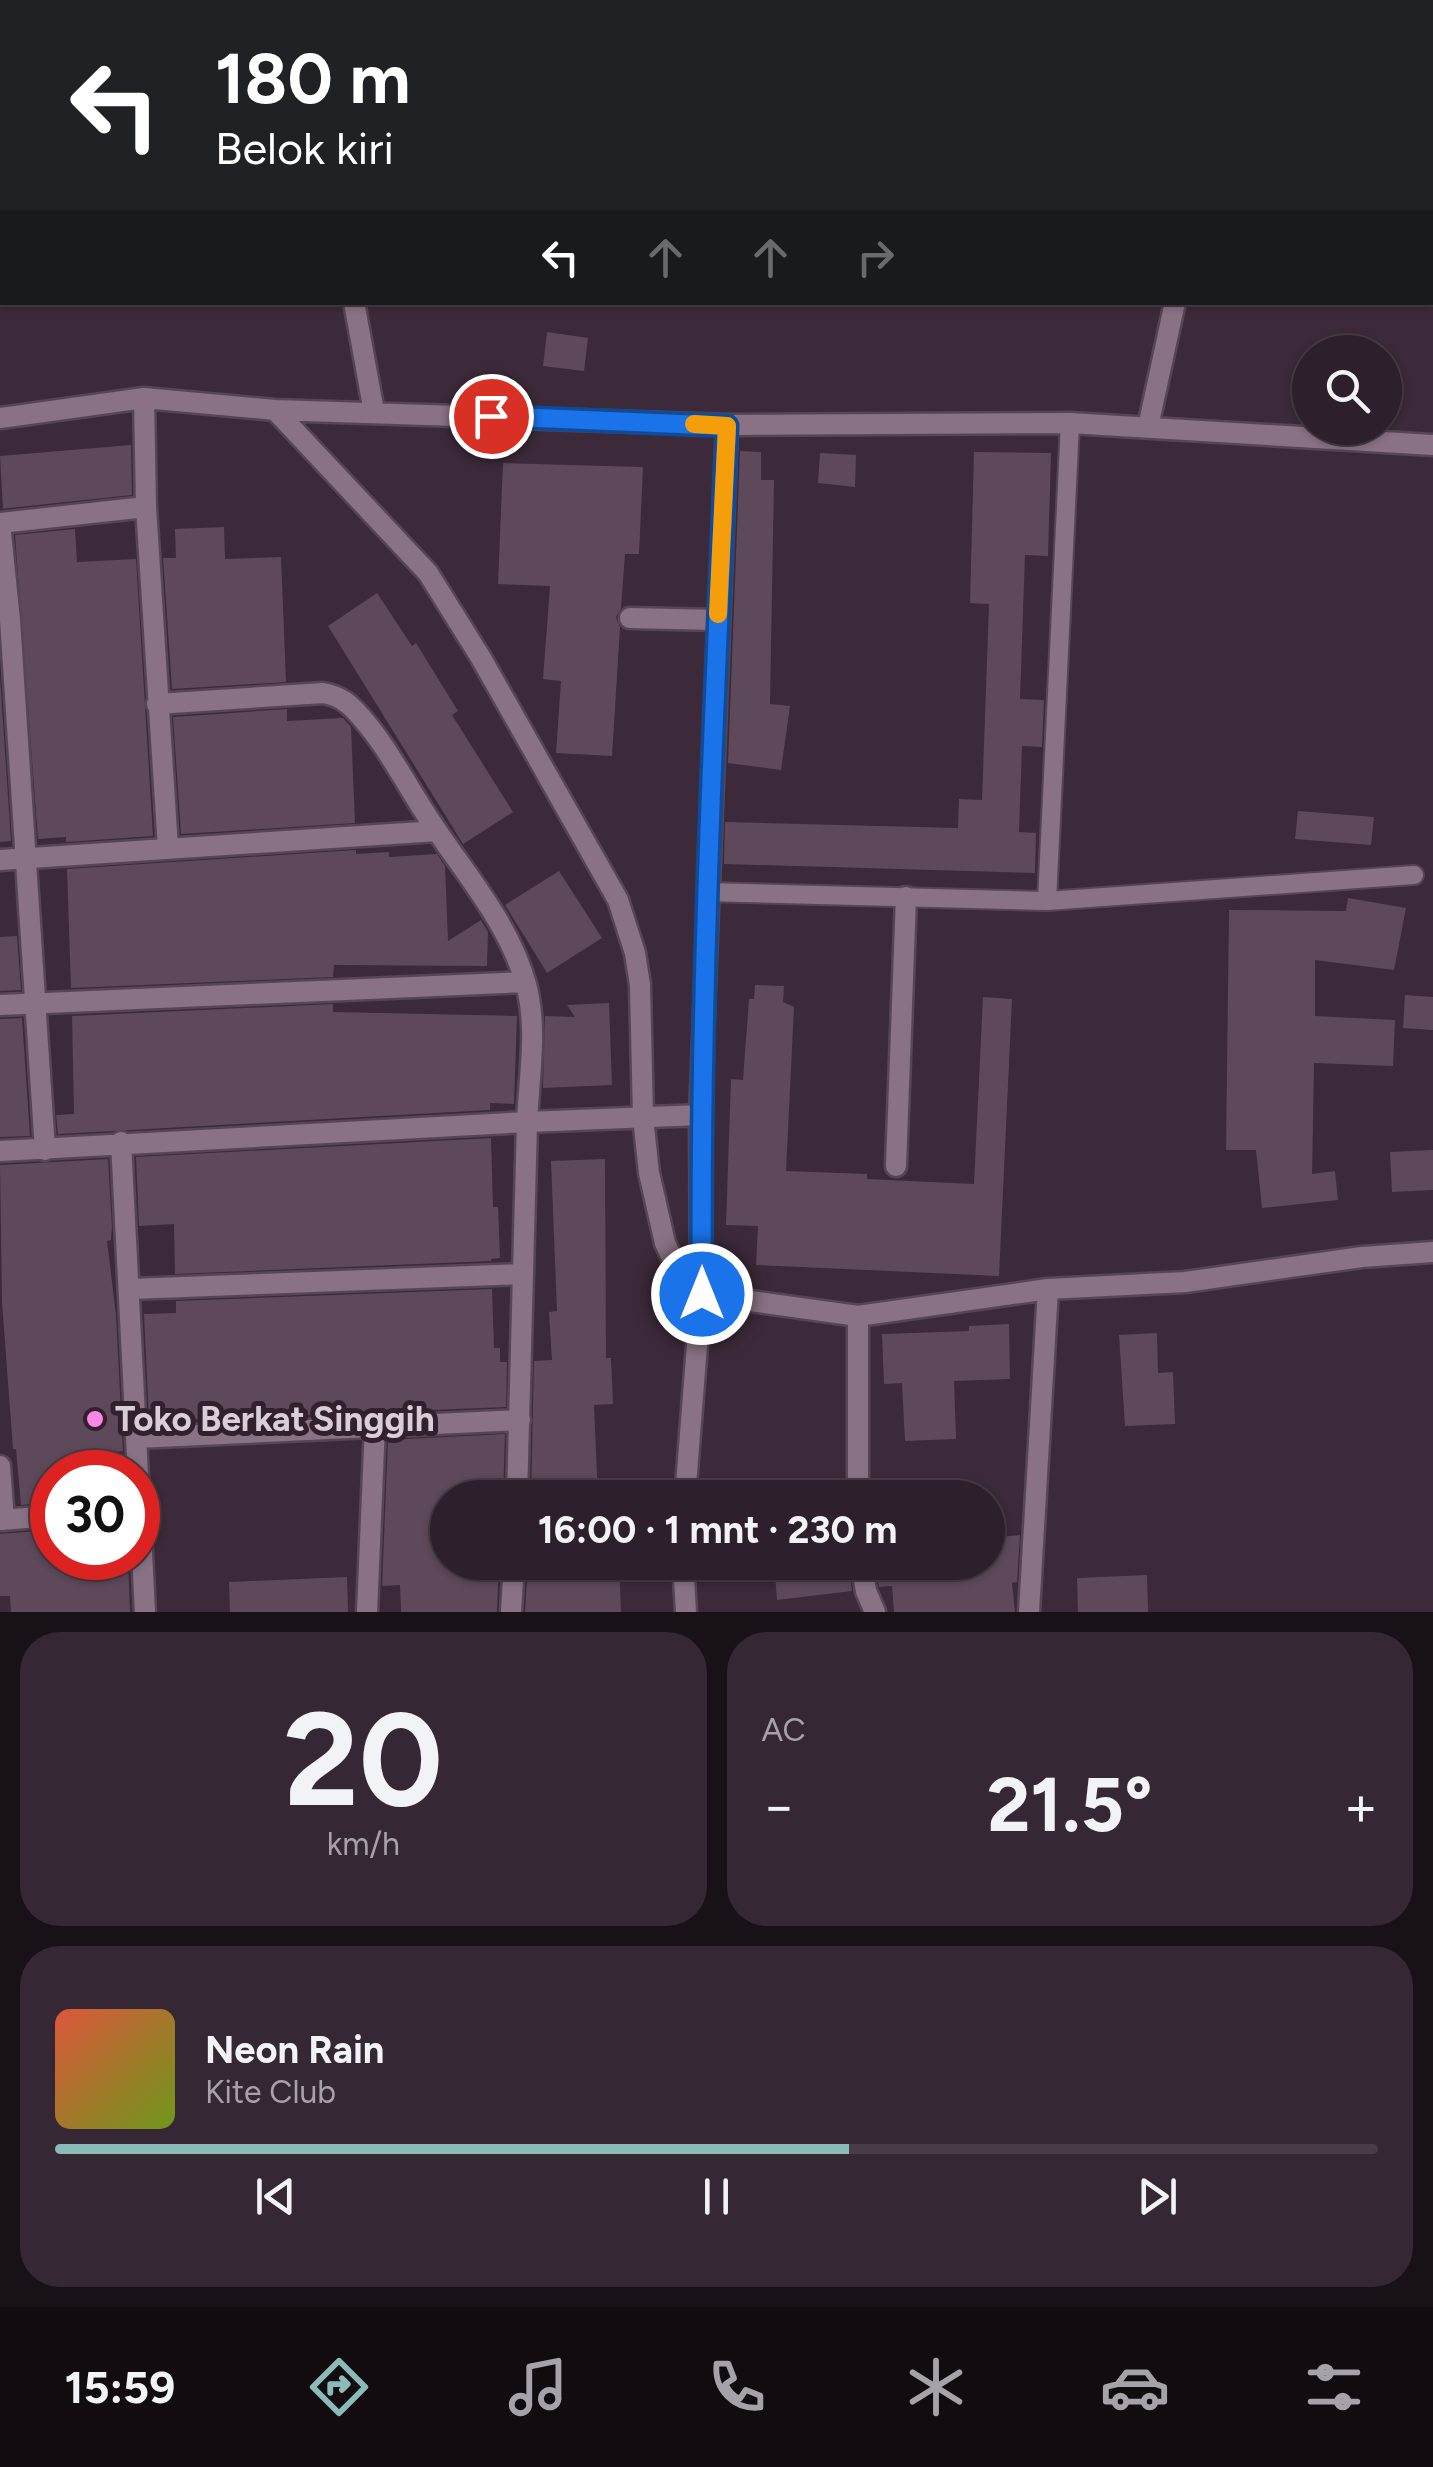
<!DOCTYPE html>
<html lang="id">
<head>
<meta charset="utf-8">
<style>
	:root { --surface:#2d1f2b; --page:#352733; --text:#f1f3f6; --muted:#a7a2a9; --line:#483d47; --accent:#8bbbb9 }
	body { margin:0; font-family:Figtree,sans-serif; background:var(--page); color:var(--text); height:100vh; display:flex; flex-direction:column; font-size:38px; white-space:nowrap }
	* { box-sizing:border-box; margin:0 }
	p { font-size:32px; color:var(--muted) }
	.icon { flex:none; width:55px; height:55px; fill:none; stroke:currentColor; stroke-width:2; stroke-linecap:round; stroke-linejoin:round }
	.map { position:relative; height:1612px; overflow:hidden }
	.drawer { display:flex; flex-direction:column; gap:20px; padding:20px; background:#191118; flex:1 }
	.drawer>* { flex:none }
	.hud { position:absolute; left:0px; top:0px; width:1435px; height:305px; box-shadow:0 2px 8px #0004,0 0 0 2px var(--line); background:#202124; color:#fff; overflow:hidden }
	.controls { position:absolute; left:1292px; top:335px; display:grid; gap:20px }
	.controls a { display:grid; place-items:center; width:110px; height:110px; border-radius:50%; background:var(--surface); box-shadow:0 2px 8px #0004,0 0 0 2px var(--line); font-size:50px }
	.speed { position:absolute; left:30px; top:1450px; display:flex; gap:20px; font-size:50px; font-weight:700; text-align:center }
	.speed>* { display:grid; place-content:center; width:130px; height:130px; border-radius:50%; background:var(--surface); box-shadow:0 2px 8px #0004,0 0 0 2px var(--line); line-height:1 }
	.speed .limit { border:15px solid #d22; background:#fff; color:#111 }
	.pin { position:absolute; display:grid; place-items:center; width:85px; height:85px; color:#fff; margin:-42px; border:5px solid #fff; border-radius:50%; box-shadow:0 2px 10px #0007 }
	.me { position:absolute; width:110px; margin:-55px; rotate:0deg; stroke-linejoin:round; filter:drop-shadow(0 0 8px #0008) }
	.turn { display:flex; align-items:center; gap:35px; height:210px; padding:0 50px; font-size:45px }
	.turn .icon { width:130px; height:130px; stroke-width:2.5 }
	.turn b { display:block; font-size:70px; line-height:85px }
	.lanes { display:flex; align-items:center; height:95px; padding:0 50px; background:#0003; justify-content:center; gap:50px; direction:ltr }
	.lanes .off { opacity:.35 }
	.big { font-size:75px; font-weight:700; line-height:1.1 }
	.drawer .card { flex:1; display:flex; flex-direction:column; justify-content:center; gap:15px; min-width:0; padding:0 35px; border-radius:40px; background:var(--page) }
	.drawer .dial { align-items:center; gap:0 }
	.dial b { font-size:130px; line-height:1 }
	.song { display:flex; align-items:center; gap:30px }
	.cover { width:120px; height:120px; border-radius:15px; background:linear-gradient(135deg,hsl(10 70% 55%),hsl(80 70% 35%)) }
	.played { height:10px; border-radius:5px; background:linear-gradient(90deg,var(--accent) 60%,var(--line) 60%) }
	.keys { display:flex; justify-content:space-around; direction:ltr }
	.heat { display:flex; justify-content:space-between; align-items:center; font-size:55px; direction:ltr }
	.drawer .tiles { flex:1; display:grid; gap:20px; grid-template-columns:1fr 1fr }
	.card:last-child { grid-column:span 2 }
	.trip { position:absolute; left:430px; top:1480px; width:575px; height:100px; border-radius:50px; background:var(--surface); box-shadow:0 2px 8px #0004,0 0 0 2px var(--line); font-weight:700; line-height:100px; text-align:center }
	.tab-bar { display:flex; height:160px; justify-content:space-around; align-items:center; background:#120c11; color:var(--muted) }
	.tab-bar .icon { width:70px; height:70px }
	.tab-bar .on { color:var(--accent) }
	.tab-bar b { font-size:45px; color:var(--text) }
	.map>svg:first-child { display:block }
</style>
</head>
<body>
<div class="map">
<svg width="1433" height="1612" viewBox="0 0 1433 1612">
	<rect width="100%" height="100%" fill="#3c2939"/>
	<path fill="#5d4959" d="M547 332 588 338 584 371 543 366Z
		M131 445 132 495 0 509H3L0 456Z
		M740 451 761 452V480H774L770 704 790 706 781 770 728 763Z
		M974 452 1051 453 1048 556 1025 555 1020 699 1044 700 1042 747 1022 746 1019 832 1036 833 1035 873 724 864 725 822 958 828 959 799 982 800 989 604 970 603Z
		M820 453 856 455 855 487 818 483Z
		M503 463 643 467 639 554H625L621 608 616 617 620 627 612 756 556 753 561 681 543 679 550 586 498 584Z
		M224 527 225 559 281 557 286 682 172 689 163 558H176L175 529Z
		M75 529 77 562 136 559 153 836 66 842V837L38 839 15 535Z
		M377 593 412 646 416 643 458 711 452 715 513 812 463 844 328 626Z
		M0 677 11 841 0 842Z
		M287 709V721L343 718 351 727 355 823 181 834 173 717Z
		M1298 811 1374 817 1371 845 1295 839Z
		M356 850V854L389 852V857L437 854 445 866 448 941 481 920 488 932 487 966 334 965 333 977 71 988 67 869Z
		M559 871 602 938 547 973 505 905Z
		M1348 898 1406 908 1394 970 1315 960V1016L1395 1020 1393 1066 1314 1063 1312 1174 1335 1171 1338 1200 1262 1208 1256 1150H1226L1229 910 1346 911Z
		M17 936 21 990 0 991V937Z
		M755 985 784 986 783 1002 794 1007 786 1171 867 1174V1179L974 1184 983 997 1012 999 999 1276 756 1265 758 1226 726 1225 731 1079 743 1080 749 999H754Z
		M1405 995 1433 997V1030L1403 1028Z
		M609 1003 612 1085 543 1088 545 1016 575 1017 567 1005Z
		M333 1004V1012L517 1016 514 1104 490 1103V1110L58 1134 56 1115 74 1114 72 1016Z
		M22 1018 30 1136 0 1137V1019Z
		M491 1138 493 1207H498L500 1258 491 1259V1261L175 1274 174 1224 139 1226 136 1157Z
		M1433 1150V1190L1392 1192 1390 1152Z
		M108 1159 112 1227 111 1240 107 1241 116 1315 123 1451 68 1457 69 1472H52V1502L21 1505 16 1449H13L2 1302 0 1165Z
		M605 1159 606 1358H611L613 1404 594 1405 598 1498H531L534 1361 552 1360 549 1312 557 1311 551 1161Z
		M492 1289 494 1348H500V1362H507L506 1407 149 1421 144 1314 176 1313V1301Z
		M1009 1324 1010 1379 954 1381 956 1439 905 1441 902 1383 884 1384 882 1334 969 1331V1326Z
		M1157 1333 1158 1373 1173 1372 1175 1424 1125 1426 1119 1335Z
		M505 1434 503 1498H448V1562H499L497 1612H401L400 1585 382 1586 388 1440Z
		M52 1530V1558H128L130 1612H11L10 1596H0V1534Z
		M1020 1535 1017 1582 1012 1583 1015 1612H894L892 1586 879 1587 875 1562H988V1538Z
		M560 1562H619L621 1612H525L527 1577 561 1575Z
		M774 1562H848L852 1591 777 1600Z
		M1147 1575 1148 1612H1078L1077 1578Z
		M347 1577 348 1612H230L229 1582Z"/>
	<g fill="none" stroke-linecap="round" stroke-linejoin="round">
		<defs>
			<path id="lane" d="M707 892 1047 901 1414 875
				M1047 901 1070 423"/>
			<path id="street" d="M0 46H2
				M0 272 2 271
				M354 302 374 412
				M144 398 146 507
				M275 410 428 573 481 658 618 900 635 953 640 985 643 1117 649 1173 665 1243 678 1271 701 1294 858 1316 1048 1289 1185 1282 1362 1257 1433 1252
				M0 418 144 398 275 410 727 425 1070 423 1433 445
				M1148 427 1175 302
				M0 523 10 620 45 1150
				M0 523 146 507 168 848
				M630 618 718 620
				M157 704 323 693C340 696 349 703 361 717 387 746 407 786 429 819 464 873 508 921 526 984 538 1029 529 1076 527 1122L700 1115 701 1294 685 1498
				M0 860 437 831
				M0 1005 525 982
				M700 1115 727 425
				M121 1142 145 1612
				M0 1151 527 1122 517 1498
				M896 1166 906 897
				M131 1289 523 1274
				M858 1316V1498
				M136 1438 520 1420
				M0 1466 4 1520
				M0 1520 52 1516
				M683 1562 686 1612
				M861 1562 866 1591 875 1612
				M367 1612 375 1425
				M511 1612 514 1562
				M1029 1612 1048 1289"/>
		</defs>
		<use href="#lane" stroke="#564653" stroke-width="22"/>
		<use href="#street" stroke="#564653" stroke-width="25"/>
		<use href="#lane" stroke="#887284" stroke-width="18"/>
		<use href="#street" stroke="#887284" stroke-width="20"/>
	</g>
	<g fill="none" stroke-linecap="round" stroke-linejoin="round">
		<defs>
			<path id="route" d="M491 416 727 426C714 715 699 1004 702 1294"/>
		</defs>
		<use href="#route" stroke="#114b97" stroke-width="25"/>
		<use href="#route" stroke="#1a73e8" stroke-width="18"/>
		<path stroke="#f59e0b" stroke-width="18" d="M694 424 727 426 718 614"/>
	</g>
	<circle fill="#fa87e7" stroke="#32202e" stroke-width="4" cx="95" cy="1419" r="10"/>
	<g text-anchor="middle" stroke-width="10" stroke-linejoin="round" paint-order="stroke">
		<g font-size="35" font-weight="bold" fill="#d9cdd7" stroke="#32202e" text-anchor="start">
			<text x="115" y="1431">Toko Berkat Singgih</text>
		</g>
	</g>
</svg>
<div class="controls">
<a><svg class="icon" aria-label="search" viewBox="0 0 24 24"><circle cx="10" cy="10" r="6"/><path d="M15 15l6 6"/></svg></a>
</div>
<div class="speed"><div class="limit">30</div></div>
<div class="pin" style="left:491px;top:416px;background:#d93025"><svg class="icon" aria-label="arrive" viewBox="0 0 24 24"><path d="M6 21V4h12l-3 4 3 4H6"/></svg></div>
<svg class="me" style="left:702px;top:1294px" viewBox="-20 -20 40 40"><circle r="17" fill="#1a73e8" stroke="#fff" stroke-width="3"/><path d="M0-11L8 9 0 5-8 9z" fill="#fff"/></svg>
<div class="trip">16:00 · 1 mnt · 230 m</div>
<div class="hud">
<div class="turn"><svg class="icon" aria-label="left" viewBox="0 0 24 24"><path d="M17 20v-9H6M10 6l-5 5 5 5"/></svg><div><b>180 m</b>Belok kiri</div></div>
<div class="lanes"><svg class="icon" aria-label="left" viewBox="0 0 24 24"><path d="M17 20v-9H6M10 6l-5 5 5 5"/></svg><svg class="icon off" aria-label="ahead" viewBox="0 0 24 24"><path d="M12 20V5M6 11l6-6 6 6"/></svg><svg class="icon off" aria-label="ahead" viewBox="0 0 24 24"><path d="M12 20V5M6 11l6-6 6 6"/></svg><svg class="icon off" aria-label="right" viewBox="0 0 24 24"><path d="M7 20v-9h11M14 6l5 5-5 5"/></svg></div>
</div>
</div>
<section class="drawer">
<div class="tiles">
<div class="card dial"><b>20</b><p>km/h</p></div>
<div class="card"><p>AC</p>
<div class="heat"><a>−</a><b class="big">21.5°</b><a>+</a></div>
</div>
<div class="card">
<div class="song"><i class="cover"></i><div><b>Neon Rain</b><p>Kite Club</p></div></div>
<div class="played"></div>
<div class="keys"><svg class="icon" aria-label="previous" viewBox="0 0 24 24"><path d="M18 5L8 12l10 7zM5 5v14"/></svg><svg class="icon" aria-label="pause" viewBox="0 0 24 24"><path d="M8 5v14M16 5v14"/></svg><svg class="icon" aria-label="next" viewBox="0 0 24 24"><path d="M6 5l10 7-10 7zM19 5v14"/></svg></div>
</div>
</div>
</section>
<nav class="tab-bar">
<b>15:59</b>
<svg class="icon on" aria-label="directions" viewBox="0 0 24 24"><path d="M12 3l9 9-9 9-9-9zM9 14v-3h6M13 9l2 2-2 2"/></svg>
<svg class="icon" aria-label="music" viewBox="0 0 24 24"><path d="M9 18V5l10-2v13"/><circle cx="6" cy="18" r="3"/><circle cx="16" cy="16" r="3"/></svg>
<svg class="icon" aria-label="phone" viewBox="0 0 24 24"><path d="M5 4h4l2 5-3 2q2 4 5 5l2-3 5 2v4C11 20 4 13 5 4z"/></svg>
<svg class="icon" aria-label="climate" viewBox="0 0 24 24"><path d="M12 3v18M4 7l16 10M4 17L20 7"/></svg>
<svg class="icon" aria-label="car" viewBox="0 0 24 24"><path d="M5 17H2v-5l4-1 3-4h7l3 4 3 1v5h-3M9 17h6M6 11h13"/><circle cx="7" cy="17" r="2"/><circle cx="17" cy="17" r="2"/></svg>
<svg class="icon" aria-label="filters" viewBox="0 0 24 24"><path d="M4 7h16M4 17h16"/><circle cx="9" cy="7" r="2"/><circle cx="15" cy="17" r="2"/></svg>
</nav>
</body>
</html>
